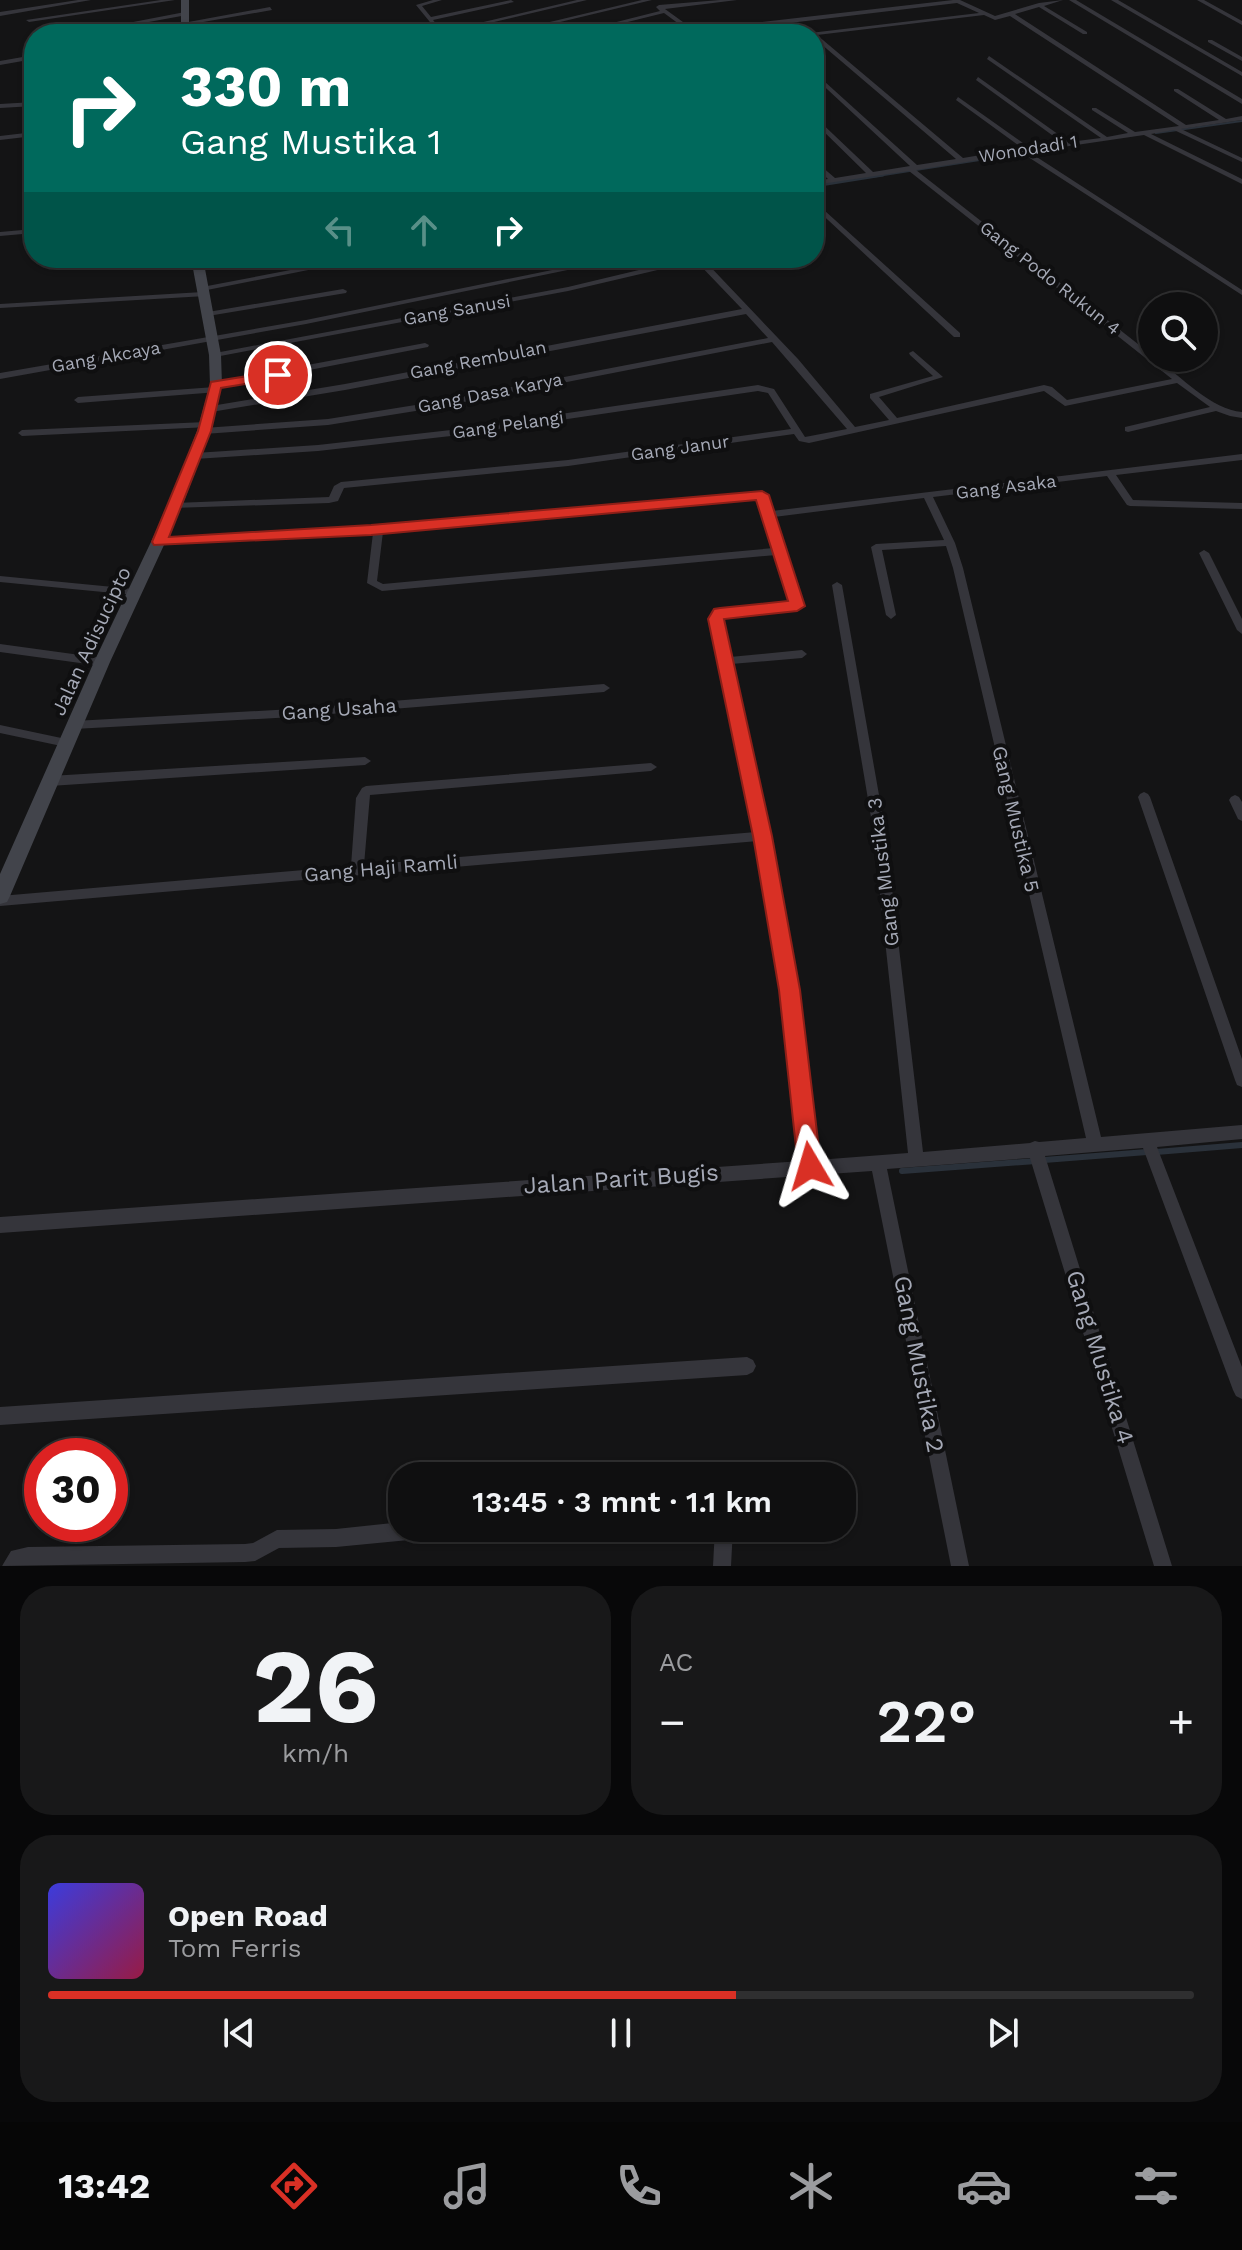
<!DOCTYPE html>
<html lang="id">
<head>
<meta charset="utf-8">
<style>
	:root { --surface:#0f0f10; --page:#181819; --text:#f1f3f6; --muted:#9b9c9f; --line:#2f2f30; --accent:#d93025 }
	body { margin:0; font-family:"Work Sans",sans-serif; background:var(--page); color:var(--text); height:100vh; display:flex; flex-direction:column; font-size:30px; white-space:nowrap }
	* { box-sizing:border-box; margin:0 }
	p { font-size:26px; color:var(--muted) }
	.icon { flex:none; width:44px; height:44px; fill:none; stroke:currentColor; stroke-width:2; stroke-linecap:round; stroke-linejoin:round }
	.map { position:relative; height:1566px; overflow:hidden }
	.details { display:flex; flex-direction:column; gap:20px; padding:20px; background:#080809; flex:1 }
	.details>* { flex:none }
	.top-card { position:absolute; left:24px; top:24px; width:800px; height:244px; border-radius:32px; box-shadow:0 2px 6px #0004,0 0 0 2px var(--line); background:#00695c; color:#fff; overflow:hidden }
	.fabs { position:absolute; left:1138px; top:292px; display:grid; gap:16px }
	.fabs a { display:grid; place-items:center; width:80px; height:80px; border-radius:50%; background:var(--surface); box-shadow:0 2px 6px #0004,0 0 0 2px var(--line); font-size:40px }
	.speed { position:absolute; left:24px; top:1438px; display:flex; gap:16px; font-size:40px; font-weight:700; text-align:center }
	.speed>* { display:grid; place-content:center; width:104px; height:104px; border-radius:50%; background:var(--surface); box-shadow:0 2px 6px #0004,0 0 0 2px var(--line); line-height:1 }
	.speed .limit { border:12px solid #d22; background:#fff; color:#111 }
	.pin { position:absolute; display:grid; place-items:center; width:68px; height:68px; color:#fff; margin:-34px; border:4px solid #fff; border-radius:50%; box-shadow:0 2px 8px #0007 }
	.me { position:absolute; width:88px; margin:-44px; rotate:353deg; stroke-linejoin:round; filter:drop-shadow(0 0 6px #0008) }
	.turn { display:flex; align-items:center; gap:28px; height:168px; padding:0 24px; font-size:36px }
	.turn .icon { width:104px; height:104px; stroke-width:2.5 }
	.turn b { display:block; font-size:56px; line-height:68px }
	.lanes { display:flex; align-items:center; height:76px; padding:0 24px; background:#0003; justify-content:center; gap:40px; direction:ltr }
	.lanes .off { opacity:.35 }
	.big { font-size:60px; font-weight:600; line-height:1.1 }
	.details .widget { flex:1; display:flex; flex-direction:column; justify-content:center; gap:12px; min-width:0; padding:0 28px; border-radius:32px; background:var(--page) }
	.details .dial { align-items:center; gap:0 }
	.dial b { font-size:104px; line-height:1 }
	.song { display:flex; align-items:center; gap:24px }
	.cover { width:96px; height:96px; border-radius:12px; background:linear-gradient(135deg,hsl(240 70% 55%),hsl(340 70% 35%)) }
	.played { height:8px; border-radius:4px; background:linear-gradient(90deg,var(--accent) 60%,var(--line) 60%) }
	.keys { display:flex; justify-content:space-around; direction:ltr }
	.heat { display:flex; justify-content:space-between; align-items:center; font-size:44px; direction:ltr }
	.details .tiles { flex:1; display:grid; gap:20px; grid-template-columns:1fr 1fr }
	.widget:last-child { grid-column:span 2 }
	.trip { position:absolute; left:388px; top:1462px; width:468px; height:80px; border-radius:32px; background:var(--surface); box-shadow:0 2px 6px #0004,0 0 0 2px var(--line); font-weight:600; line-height:80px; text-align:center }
	.dock { display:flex; height:128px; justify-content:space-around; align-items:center; background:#060606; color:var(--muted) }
	.dock .icon { width:56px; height:56px }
	.dock .current { color:var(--accent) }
	.dock b { font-size:36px; color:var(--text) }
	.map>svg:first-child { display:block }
</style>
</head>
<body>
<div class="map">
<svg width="1242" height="1566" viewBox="0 0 1242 1566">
	<rect width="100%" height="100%" fill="#141415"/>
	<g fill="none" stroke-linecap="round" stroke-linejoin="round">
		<path stroke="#2a313a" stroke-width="2" d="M1156 133 1242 121
			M871 177 1037 151"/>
		<path stroke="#2a313a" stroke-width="3" d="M814 186 883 175"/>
		<path stroke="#2a313a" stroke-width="6" d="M1156 1152 1242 1145
			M1044 1160 1147 1152
			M902 1171 1036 1161"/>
		<path fill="#35353b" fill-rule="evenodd" d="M78 0H91L0 16V12Z
			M161 0H175L29 22 26 20Z
			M433 0H442L422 6 431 17 511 0 514 2 433 20 437 25 434 27 416 5Z
			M577 0H587L443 34 437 33Z
			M642 0H652L510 34H500Z
			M720 0H737L665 9 694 30 953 0H960L995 16 1039 3 1063 0 1044 6 1087 32V34H1083L1039 7 1015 14 1186 125 1219 120 1174 91V89H1178L1226 119 1242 116V120L1181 129 1242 158V162L1174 130 1151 134 1242 179V184L1144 135 1029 152 1242 290V295L1022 153 916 170 1152 355V358H1156C1180 376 1212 410 1242 412V418L1230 416 1216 411 1128 432 1125 431V427L1210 407 1177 383 1065 406 1044 391 809 443 799 441 794 434 568 466 344 488 338 501 329 503 172 508 170 506 175 503 329 497 334 486 341 482 568 460 791 429 768 393 758 391 451 436 318 451 195 459 190 456 195 453 318 445 451 430 758 385 774 389 805 437 847 429 772 342 428 409 328 425 204 434 200 431 204 428 328 419 428 403 768 338 746 314 345 390 211 412 207 409 211 406 345 384 742 309 696 261 568 291 215 357 211 355 215 353 568 287 689 258H702L798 359 855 427 889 420 870 398V394L933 376 910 355 909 353 913 351 943 377 879 397 897 418 1044 385 1052 387 1067 400 1172 379 909 171 814 185V181L828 179 814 166V160L835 178 866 173 814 122V116L873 172 910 166 814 77V72L917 165 956 159 814 38V34L810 33 979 13 957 3 698 34H691L682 27 651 34H641L679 24 664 13 579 34H569L660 11 656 7 659 5ZM984 15 995 20 1010 16 1179 126 1135 132 1096 108H1092V110L1128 133 1107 137 989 56 987 59 1101 138 1069 142 978 77 976 80 1063 143 1030 148 958 97 956 100 1022 148 963 158 817 35Z
			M1069 0H1076L1242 99V104Z
			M1111 0H1118L1242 72V76Z
			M1197 0H1204L1242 21V25Z
			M270 7 272 10 186 25 183 23Z
			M185 12 187 15 83 34H71Z
			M186 25 188 28 160 34H149Z
			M1208 40H1212L1242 57V61L1208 42Z
			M34 55V59L0 65V61Z
			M34 102V106L0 108V104Z
			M34 132V136L0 140V136Z
			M814 201 960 333V337H954L814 207Z
			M34 229V233L0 236V232Z
			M215 258H234L197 265 193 263Z
			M353 258H369L202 291 198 289 202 287Z
			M611 258H626L306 324 0 379V373L306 320Z
			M343 289 347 291 346 293 208 316 204 314 208 312Z
			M203 292 207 294 206 296 0 308V304Z
			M425 343 429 345 428 347 242 383 216 388 212 385 216 382Z
			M215 387 219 390 218 392 78 403 74 400 78 397Z
			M206 422 209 423V427L22 436 18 433 22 430Z
			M1242 454V460L1116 475 1133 500 1242 503V509L1130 506 1127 505 1107 476 933 497 955 543 963 568 1101 1137 1242 1125V1139L1157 1147 1242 1367V1399L1236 1396 1233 1390 1143 1148 1045 1156 1172 1566H1154L1030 1158 887 1169 969 1566H951L872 1171 0 1233V1217L802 1161 783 990 758 841 0 906V896L351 866 356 798 362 788 366 786 651 763 657 767 651 771 370 795 364 865 756 832 711 619 716 610 720 609 791 603 776 555 382 591 367 583 373 533 159 545 154 542 155 540 371 527 762 492 767 495 772 511ZM758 498 774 548 383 584 377 581 383 532ZM924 498 944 540 876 544 871 547 886 615 891 619 896 615 882 550 946 546 953 568 1086 1138 1039 1142 1035 1141 1030 1143 923 1152 885 829 842 585 837 582 832 585 873 829 908 1153 817 1160 797 990 769 836 731 664 802 658 807 654 802 650 730 657 721 619 723 616 797 609 802 606 774 517Z
			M1204 550 1209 553 1242 619V634L1237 630 1199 553Z
			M0 576 134 589 139 592 134 595 0 582Z
			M0 644 102 658 107 662 102 666 0 652Z
			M604 684 610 688 604 692 293 717 74 729 68 725 74 721 293 709Z
			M0 725 66 739 72 743 66 747 0 733Z
			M365 757 371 761 365 765 50 786 46 784 44 781 46 778 50 776Z
			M1144 792 1148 794 1150 797 1242 1059V1087L1237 1085 1235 1080 1138 797 1140 794Z
			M1235 795 1239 797 1242 802V821L1238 819 1229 800 1231 797Z
			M747 1357 753 1360 756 1366 753 1372 747 1375 0 1425V1407Z
			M402 1522V1528H449L447 1535 440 1537 336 1547 279 1548 255 1561 245 1562 2 1566 11 1551 28 1547 245 1544 253 1543 277 1530 336 1529Z
			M715 1528H733L731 1566H713Z"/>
		<path fill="#42444b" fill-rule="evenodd" d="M181 0H189V34H181Z
			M191 258H203L221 355 222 385 211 431 182 506 110 662 10 896 7 902 0 904V874L94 662 168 506 197 431 210 385 209 355Z"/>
	</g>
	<path fill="#d93025" stroke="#8d1f18" stroke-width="2" d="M278 371 285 375 283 378 221 388 211 431 169 537 371 525 762 491 769 495 805 606 797 611 724 619 772 836 800 990 821 1166 818 1174 810 1177 801 1174 798 1166 779 990 753 836 708 619 714 609 720 608 788 601 756 500 371 535 154 545 152 542 198 431 211 382Z"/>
	<g text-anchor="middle" stroke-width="8" stroke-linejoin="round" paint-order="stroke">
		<g font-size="18" fill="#a5a9b6" stroke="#0f0f10">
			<text transform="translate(1028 149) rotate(-9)" y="6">Wonodadi 1</text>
			<text transform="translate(1050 278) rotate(38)" y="6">Gang Podo Rukun 4</text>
			<text transform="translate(457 310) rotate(-10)" y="6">Gang Sanusi</text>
			<text transform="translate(106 357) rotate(-10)" y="6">Gang Akcaya</text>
			<text transform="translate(478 360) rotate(-11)" y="6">Gang Rembulan</text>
			<text transform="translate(490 393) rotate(-11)" y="6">Gang Dasa Karya</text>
			<text transform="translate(508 425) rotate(-8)" y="6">Gang Pelangi</text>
			<text transform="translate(680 448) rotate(-8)" y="6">Gang Janur</text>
			<text transform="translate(1006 487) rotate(-7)" y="6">Gang Asaka</text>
		</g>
		<g font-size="20" fill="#a5a9b6" stroke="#0f0f10">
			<text transform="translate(91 641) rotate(-65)" y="7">Jalan Adisucipto</text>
			<text transform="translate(339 709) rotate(-4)" y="7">Gang Usaha</text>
			<text transform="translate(1016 819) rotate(77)" y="7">Gang Mustika 5</text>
			<text transform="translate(381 868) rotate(-5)" y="7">Gang Haji Ramli</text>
			<text transform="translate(883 872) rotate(-97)" y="7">Gang Mustika 3</text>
		</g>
		<g font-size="24" fill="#a5a9b6" stroke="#0f0f10">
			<text transform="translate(621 1179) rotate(-4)" y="8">Jalan Parit Bugis</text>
			<text transform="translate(1100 1357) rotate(73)" y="8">Gang Mustika 4</text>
			<text transform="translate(919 1364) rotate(79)" y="8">Gang Mustika 2</text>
		</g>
	</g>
</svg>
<div class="fabs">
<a><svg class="icon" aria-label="search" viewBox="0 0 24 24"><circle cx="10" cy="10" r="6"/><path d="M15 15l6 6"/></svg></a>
</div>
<div class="speed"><div class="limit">30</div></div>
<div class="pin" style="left:278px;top:375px;background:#d93025"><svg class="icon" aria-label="arrive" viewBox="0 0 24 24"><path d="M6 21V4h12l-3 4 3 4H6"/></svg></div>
<svg class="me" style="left:810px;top:1166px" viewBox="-20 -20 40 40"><path d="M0-17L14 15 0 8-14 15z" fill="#d93025" stroke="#fff" stroke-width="4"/></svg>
<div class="trip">13:45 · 3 mnt · 1.1 km</div>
<div class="top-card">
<div class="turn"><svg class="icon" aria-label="right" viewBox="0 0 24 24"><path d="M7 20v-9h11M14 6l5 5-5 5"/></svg><div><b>330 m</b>Gang Mustika 1</div></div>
<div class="lanes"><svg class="icon off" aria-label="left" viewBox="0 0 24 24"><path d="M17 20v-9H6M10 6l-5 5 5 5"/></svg><svg class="icon off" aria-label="ahead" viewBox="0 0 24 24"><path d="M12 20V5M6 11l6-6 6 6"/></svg><svg class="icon" aria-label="right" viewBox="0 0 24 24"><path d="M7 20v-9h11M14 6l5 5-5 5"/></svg></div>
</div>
</div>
<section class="details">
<div class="tiles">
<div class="widget dial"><b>26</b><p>km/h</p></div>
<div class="widget"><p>AC</p>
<div class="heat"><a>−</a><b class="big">22°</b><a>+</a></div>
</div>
<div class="widget">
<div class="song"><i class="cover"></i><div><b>Open Road</b><p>Tom Ferris</p></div></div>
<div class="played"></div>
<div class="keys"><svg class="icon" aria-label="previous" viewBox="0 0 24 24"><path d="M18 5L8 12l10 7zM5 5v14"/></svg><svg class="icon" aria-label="pause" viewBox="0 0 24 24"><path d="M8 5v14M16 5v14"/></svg><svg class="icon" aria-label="next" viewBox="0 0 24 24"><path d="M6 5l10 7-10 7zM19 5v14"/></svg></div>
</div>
</div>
</section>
<nav class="dock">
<b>13:42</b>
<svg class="icon current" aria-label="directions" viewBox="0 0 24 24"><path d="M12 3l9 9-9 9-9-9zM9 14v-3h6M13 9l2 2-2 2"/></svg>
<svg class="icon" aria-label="music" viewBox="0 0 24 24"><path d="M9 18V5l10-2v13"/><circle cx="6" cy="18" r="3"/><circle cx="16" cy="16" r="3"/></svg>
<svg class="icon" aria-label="phone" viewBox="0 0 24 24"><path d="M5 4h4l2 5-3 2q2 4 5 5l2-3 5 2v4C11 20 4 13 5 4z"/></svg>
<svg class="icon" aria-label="climate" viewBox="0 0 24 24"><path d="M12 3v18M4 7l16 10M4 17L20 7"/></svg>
<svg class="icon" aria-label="car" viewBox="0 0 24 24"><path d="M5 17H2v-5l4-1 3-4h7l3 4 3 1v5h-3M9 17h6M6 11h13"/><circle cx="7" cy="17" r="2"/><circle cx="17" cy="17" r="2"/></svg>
<svg class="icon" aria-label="filters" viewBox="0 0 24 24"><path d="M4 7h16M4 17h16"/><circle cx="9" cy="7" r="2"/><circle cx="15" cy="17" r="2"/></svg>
</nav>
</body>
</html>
